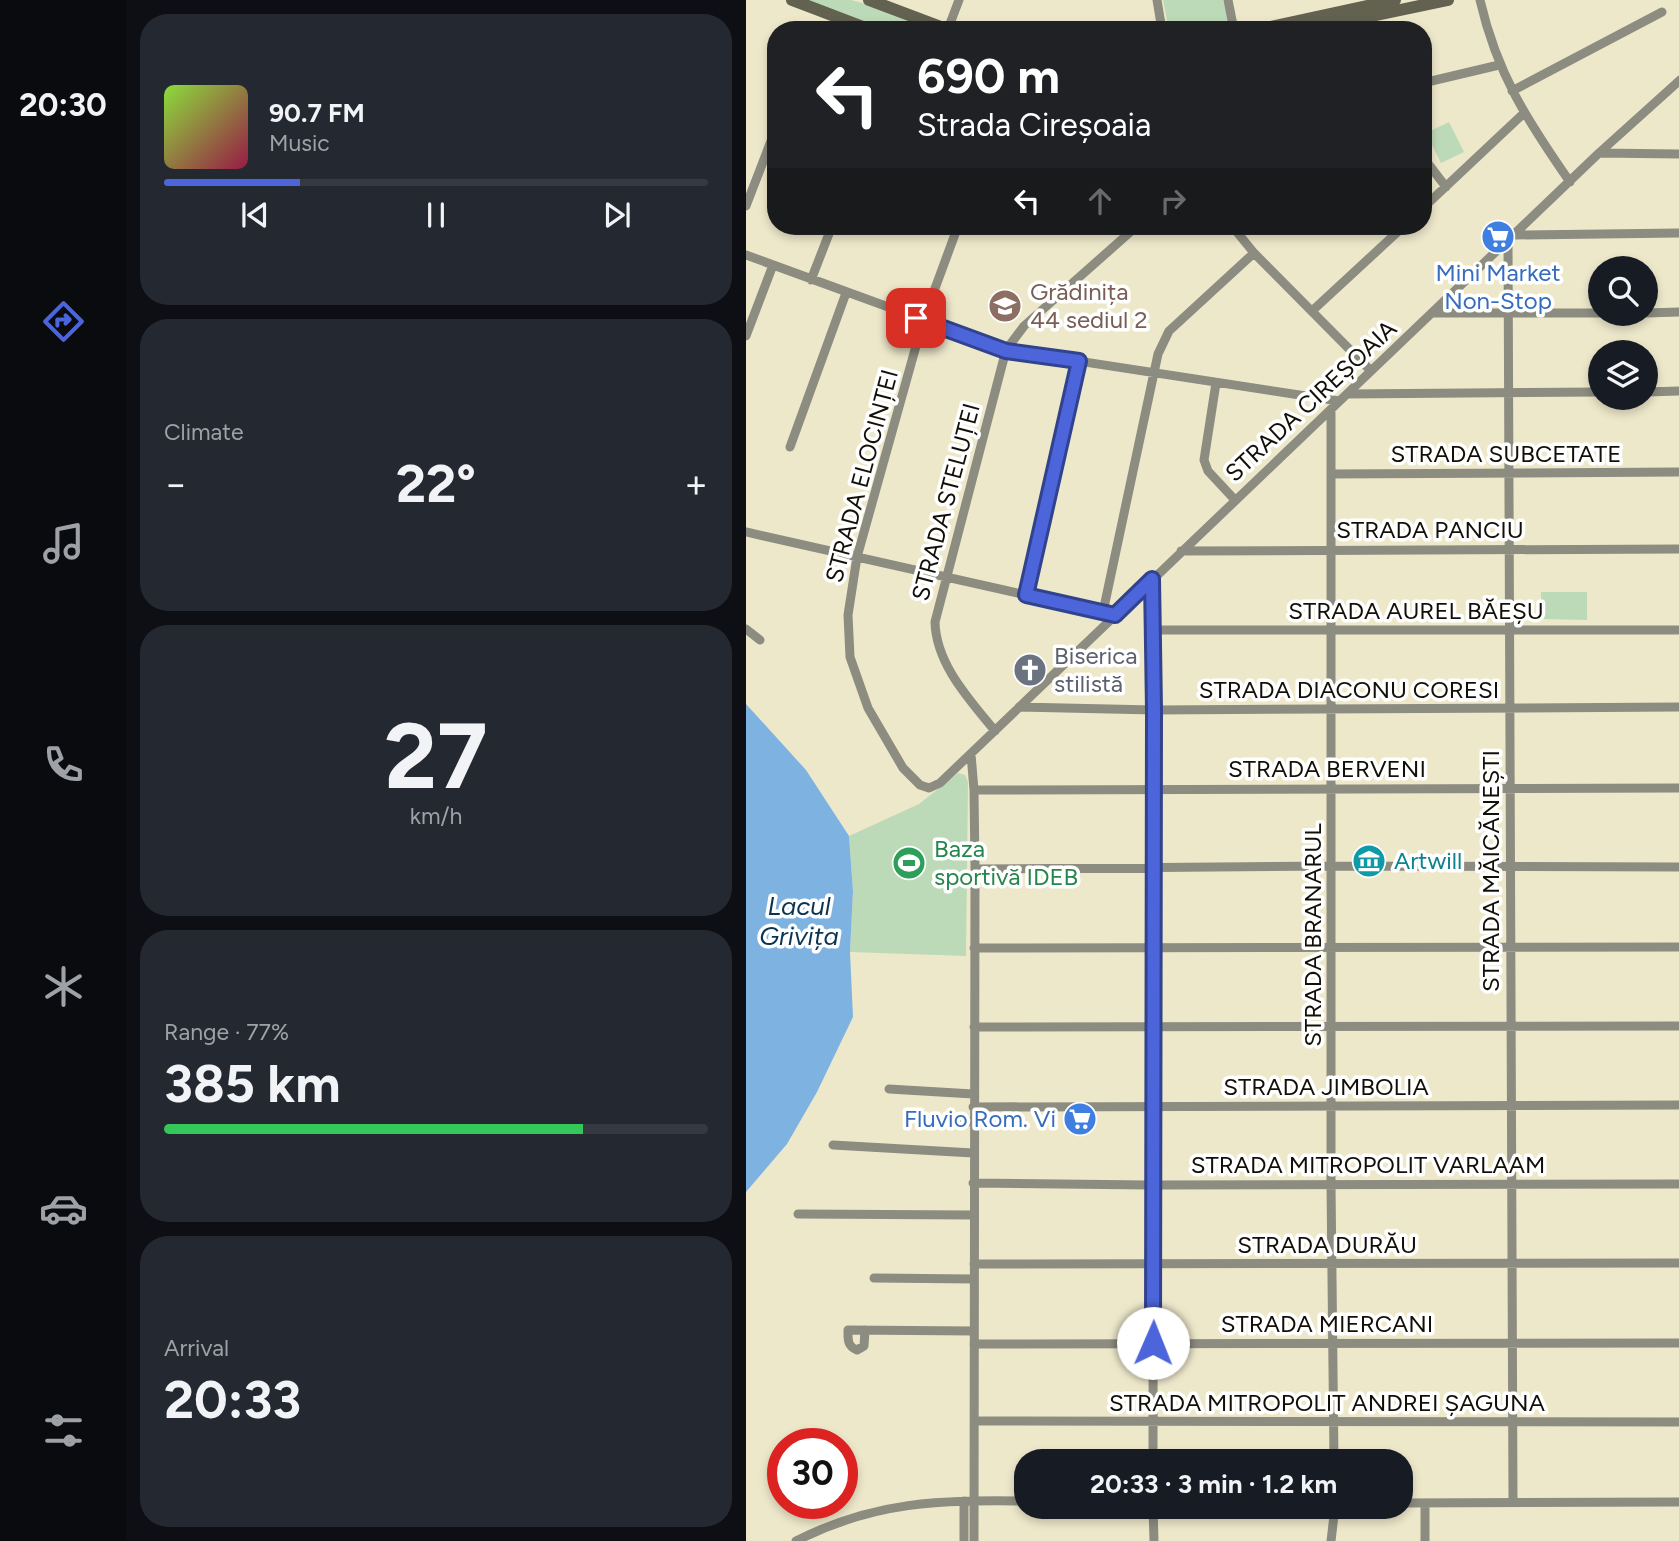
<!DOCTYPE html>
<html lang="en">
<head>
<meta charset="utf-8">
<style>
	:root { --surface:#171b24; --page:#242831; --text:#f1f3f6; --muted:#9ea1a6; --line:#363941; --accent:#4c65da }
	body { margin:0; font-family:Figtree,sans-serif; background:var(--page); color:var(--text); height:100vh; display:flex; flex-direction:column; font-size:26px; white-space:nowrap }
	* { box-sizing:border-box; margin:0 }
	p { font-size:23px; color:var(--muted) }
	.icon { flex:none; width:38px; height:38px; fill:none; stroke:currentColor; stroke-width:2; stroke-linecap:round; stroke-linejoin:round }
	.map { position:relative; flex:1; overflow:hidden }
	.details { display:flex; flex-direction:column; gap:14px; padding:14px; background:#0d0f14; width:620px }
	.details>* { flex:none }
	.top-card { position:absolute; left:21px; top:21px; width:665px; height:214px; border-radius:28px; box-shadow:0 4px 10px #0003; background:#202124; color:#fff; overflow:hidden }
	.fabs { position:absolute; left:842px; top:256px; display:grid; gap:14px }
	.fabs a { display:grid; place-items:center; width:70px; height:70px; border-radius:50%; background:var(--surface); box-shadow:0 4px 10px #0003; font-size:35px }
	.speed { position:absolute; left:21px; top:1428px; display:flex; gap:14px; font-size:35px; font-weight:700; text-align:center }
	.speed>* { display:grid; place-content:center; width:91px; height:91px; border-radius:50%; background:var(--surface); box-shadow:0 4px 10px #0003; line-height:1 }
	.speed .limit { border:10px solid #d22; background:#fff; color:#111 }
	.pin { position:absolute; display:grid; place-items:center; width:60px; height:60px; color:#fff; margin:-30px; border-radius:14px; box-shadow:0 4px 10px #0006 }
	.me { position:absolute; width:77px; margin:-38px; rotate:1deg; stroke-linejoin:round; filter:drop-shadow(0 0 5px #0008) }
	.turn { display:flex; align-items:center; gap:24px; height:147px; padding:0 35px; font-size:32px }
	.turn .icon { width:91px; height:91px; stroke-width:2.5 }
	.turn b { display:block; font-size:49px; line-height:60px }
	.lanes { display:flex; align-items:center; height:66px; padding:0 35px; background:#0003; justify-content:center; gap:35px; direction:ltr }
	.lanes .off { opacity:.35 }
	.big { font-size:52px; font-weight:700; line-height:1.1 }
	.details .card { flex:1; display:flex; flex-direction:column; justify-content:center; gap:10px; min-width:0; padding:0 24px; border-radius:28px; background:var(--page) }
	.details .dial { align-items:center; gap:0 }
	.dial b { font-size:91px; line-height:1 }
	.song { display:flex; align-items:center; gap:21px }
	.cover { width:84px; height:84px; border-radius:10px; background:linear-gradient(135deg,hsl(90 70% 55%),hsl(340 70% 35%)) }
	.played { height:7px; border-radius:4px; background:linear-gradient(90deg,var(--accent) 25%,var(--line) 25%) }
	.keys { display:flex; justify-content:space-around; direction:ltr }
	.heat { display:flex; justify-content:space-between; align-items:center; font-size:38px; direction:ltr }
	.charge { height:10px; border-radius:5px; background:linear-gradient(90deg,#34c759 77%,var(--line) 0) }
	.trip { position:absolute; left:268px; top:1449px; width:399px; height:70px; border-radius:28px; background:var(--surface); box-shadow:0 4px 10px #0003; font-weight:700; line-height:70px; text-align:center }
	main { display:flex; flex:1; min-height:0 }
	.tab-bar { display:flex; flex-direction:column; width:126px; justify-content:space-around; align-items:center; background:#090b0e; color:var(--muted) }
	.tab-bar .icon { width:49px; height:49px }
	.tab-bar .active { color:var(--accent) }
	.tab-bar b { font-size:32px; color:var(--text) }
	.map>svg:first-child { display:block }
</style>
</head>
<body>
<main>
<nav class="tab-bar">
<b>20:30</b>
<svg class="icon active" aria-label="directions" viewBox="0 0 24 24"><path d="M12 3l9 9-9 9-9-9zM9 14v-3h6M13 9l2 2-2 2"/></svg>
<svg class="icon" aria-label="music" viewBox="0 0 24 24"><path d="M9 18V5l10-2v13"/><circle cx="6" cy="18" r="3"/><circle cx="16" cy="16" r="3"/></svg>
<svg class="icon" aria-label="phone" viewBox="0 0 24 24"><path d="M5 4h4l2 5-3 2q2 4 5 5l2-3 5 2v4C11 20 4 13 5 4z"/></svg>
<svg class="icon" aria-label="climate" viewBox="0 0 24 24"><path d="M12 3v18M4 7l16 10M4 17L20 7"/></svg>
<svg class="icon" aria-label="car" viewBox="0 0 24 24"><path d="M5 17H2v-5l4-1 3-4h7l3 4 3 1v5h-3M9 17h6M6 11h13"/><circle cx="7" cy="17" r="2"/><circle cx="17" cy="17" r="2"/></svg>
<svg class="icon" aria-label="filters" viewBox="0 0 24 24"><path d="M4 7h16M4 17h16"/><circle cx="9" cy="7" r="2"/><circle cx="15" cy="17" r="2"/></svg>
</nav>
<section class="details">
<div class="card">
<div class="song"><i class="cover"></i><div><b>90.7 FM</b><p>Music</p></div></div>
<div class="played"></div>
<div class="keys"><svg class="icon" aria-label="previous" viewBox="0 0 24 24"><path d="M18 5L8 12l10 7zM5 5v14"/></svg><svg class="icon" aria-label="pause" viewBox="0 0 24 24"><path d="M8 5v14M16 5v14"/></svg><svg class="icon" aria-label="next" viewBox="0 0 24 24"><path d="M6 5l10 7-10 7zM19 5v14"/></svg></div>
</div>
<div class="card"><p>Climate</p>
<div class="heat"><a>−</a><b class="big">22°</b><a>+</a></div>
</div>
<div class="card dial"><b>27</b><p>km/h</p></div>
<div class="card"><p>Range · 77%</p><b class="big">385 km</b><div class="charge"></div></div>
<div class="card"><p>Arrival</p><b class="big">20:33</b></div>
</section>
<div class="map">
<svg width="934" height="1541" viewBox="0 0 934 1541">
	<rect width="100%" height="100%" fill="#eee8cb"/>
	<path fill="#bddab8" d="M57 0H105L135 8 195 30H136Z
		M417 0H477L484 25 464 30H423Z
		M703 122 718 152 695 163 680 133Z
		M795 592H841V620L795 619Z
		M212 773 219 775 222 782 220 956 104 952 107 891 103 836 173 804Z"/>
	<path fill="#7eb3e1" d="M0 704 60 770 103 836 107 891 104 952 107 1017 71 1092 41 1144 0 1192Z"/>
	<g fill="none" stroke-linecap="round" stroke-linejoin="round">
		<path stroke="#8d8c80" stroke-width="9" d="M411 0 416 30
			M482 0 488 30
			M734 0C751 74 781 120 824 182
			M202 29 213 0
			M677 83 753 65
			M766 91 916 12
			M853 153 934 154
			M677 157 700 187
			M0 206 30 128
			M677 208 777 114
			M212 226 177 321 111 557 102 615 104 657 122 708 157 768 174 785 183 788 194 783 853 153 934 80
			M486 226 508 253 625 371
			M768 235 934 233
			M762 240 767 1502
			M0 255 260 350 593 401
			M65 280 86 226
			M566 311 658 226
			M686 313H854
			M900 313 934 312
			M0 336 27 265
			M470 383 458 460 462 471 489 500
			M900 392 934 391
			M601 394 854 392
			M585 409V1185L588 1461
			M44 447 100 293
			M586 474 934 472
			M0 532 360 613
			M435 551 934 549
			M406 579 408 710 407 1461
			M280 595 333 361
			M357 612 412 354 423 331 508 253
			M0 629 14 640
			M407 630H934
			M273 707 408 710 934 707
			M249 731C223 699 190 664 189 622L260 350 278 326 391 226
			M225 754 228 790 229 869 228 1541
			M228 790 934 788
			M229 869 587 866 934 867
			M228 948 934 947
			M228 1027 934 1026
			M143 1089 227 1094
			M227 1107 934 1105
			M184 1120 227 1122
			M87 1145 227 1153
			M227 1183 402 1185 934 1184
			M52 1214 228 1215
			M228 1264 934 1263
			M128 1278 228 1279
			M119 1330 118 1346 111 1350C101 1346 102 1339 102 1330 144 1330 186 1331 228 1331
			M228 1344 934 1343
			M228 1421 934 1422
			M218 1501V1541
			M654 1503 934 1502
			M679 1503V1541
			M407 1507 408 1541
			M50 1541C129 1501 193 1500 280 1501
			M585 1541 589 1507"/>
		<path stroke="#636150" stroke-width="12" d="M46 0 125 30
			M123 0 203 30
			M511 30 649 0
			M559 30 702 0"/>
	</g>
	<g fill="none" stroke-linecap="round" stroke-linejoin="round">
		<defs>
			<path id="route" d="M170 318 260 351 333 361 280 595 369 615 406 579 408 710 407 1343"/>
		</defs>
		<use href="#route" stroke="#31428e" stroke-width="18"/>
		<use href="#route" stroke="#4c65da" stroke-width="12"/>
	</g>
	<defs>
		<symbol id="supermarket-disc" viewBox="-11 -11 22 22"><circle r="9.5" fill="#3f7fe0" stroke="#fff"/><path d="M-6-5.5h2.5l.6 2H6L4.5 2H-2.5L-4.4-4H-6ZM-1.5 3.2a1.3 1.3 0 1 0 .1 0ZM3 3.2a1.3 1.3 0 1 0 .1 0Z" fill="#fff"/></symbol>
		<symbol id="school-disc" viewBox="-11 -11 22 22"><circle r="9.5" fill="#8d6e63" stroke="#fff"/><path d="M0-5L7-2L0 1L-7-2ZM-4 1L0 2.5L4 1V4Q0 6-4 4Z" fill="#fff"/></symbol>
		<symbol id="church-disc" viewBox="-11 -11 22 22"><circle r="9.5" fill="#6b7280" stroke="#fff"/><path d="M-1.2-6h2.4v3.5h3.3v2.4h-3.3V6h-2.4V-.1h-3.3v-2.4h3.3Z" fill="#fff"/></symbol>
		<symbol id="museum-disc" viewBox="-11 -11 22 22"><circle r="9.5" fill="#0f9aa8" stroke="#fff"/><path d="M0-6L6-3V-2H-6V-3ZM-5-1h2V3h-2ZM-1-1h2V3h-2ZM3-1h2V3H3ZM-6 4H6V6H-6Z" fill="#fff"/></symbol>
		<symbol id="stadium-disc" viewBox="-11 -11 22 22"><circle r="9.5" fill="#2e9e5b" stroke="#fff"/><path d="M0-5a6.5 5 0 1 0 0 10a6.5 5 0 1 0 0-10ZM-3.5-1.8h7v3.6h-7Z" fill="#fff"/></symbol>
	</defs>
	<g fill-rule="evenodd">
		<use href="#supermarket-disc" x="733" y="218" width="38" height="38"/>
		<use href="#school-disc" x="240" y="287" width="38" height="38"/>
		<use href="#church-disc" x="265" y="651" width="38" height="38"/>
		<use href="#museum-disc" x="604" y="842" width="38" height="38"/>
		<use href="#stadium-disc" x="144" y="844" width="38" height="38"/>
		<use href="#supermarket-disc" x="315" y="1100" width="38" height="38"/>
	</g>
	<g text-anchor="middle" stroke-width="7" stroke-linejoin="round" paint-order="stroke">
		<g font-size="24" fill="#366cbe" stroke="#fff">
			<text x="752" y="281">Mini Market<tspan x="752" dy="28">Non-Stop</tspan></text>
			<text x="310" y="1127" text-anchor="end">Fluvio Rom. Vi</text>
		</g>
		<g font-size="24" fill="#785e54" stroke="#fff" text-anchor="start">
			<text x="284" y="300">Grădinița<tspan x="284" dy="28">44 sediul 2</tspan></text>
		</g>
		<g font-size="24" fill="#110f06" stroke="#fff">
			<text transform="translate(565 401) rotate(-43)" y="8">STRADA CIREȘOAIA</text>
			<text x="760" y="462">STRADA SUBCETATE</text>
			<text transform="translate(116 476) rotate(-75)" y="8">STRADA ELOCINȚEI</text>
			<text transform="translate(200 502) rotate(-75)" y="8">STRADA STELUȚEI</text>
			<text x="684" y="538">STRADA PANCIU</text>
			<text x="670" y="619">STRADA AUREL BĂEȘU</text>
			<text x="603" y="698">STRADA DIACONU CORESI</text>
			<text x="581" y="777">STRADA BERVENI</text>
			<text transform="translate(745 871) rotate(-90)" y="8">STRADA MĂICĂNEȘTI</text>
			<text transform="translate(567 935) rotate(-90)" y="8">STRADA BRANARUL</text>
			<text x="580" y="1095">STRADA JIMBOLIA</text>
			<text x="622" y="1173">STRADA MITROPOLIT VARLAAM</text>
			<text x="581" y="1253">STRADA DURĂU</text>
			<text x="581" y="1332">STRADA MIERCANI</text>
			<text x="581" y="1411">STRADA MITROPOLIT ANDREI ȘAGUNA</text>
		</g>
		<g font-size="24" fill="#5b616d" stroke="#fff" text-anchor="start">
			<text x="308" y="664">Biserica<tspan x="308" dy="28">stilistă</tspan></text>
		</g>
		<g font-size="24" fill="#27864d" stroke="#fff" text-anchor="start">
			<text x="188" y="857">Baza<tspan x="188" dy="28">sportivă IDEB</tspan></text>
		</g>
		<g font-size="24" fill="#0d838f" stroke="#fff" text-anchor="start">
			<text x="648" y="869">Artwill</text>
		</g>
		<g font-size="26" font-style="italic" fill="#0b3452" stroke="#fff">
			<text x="53" y="915">Lacul<tspan x="53" dy="30">Grivița</tspan></text>
		</g>
	</g>
</svg>
<div class="fabs">
<a><svg class="icon" aria-label="search" viewBox="0 0 24 24"><circle cx="10" cy="10" r="6"/><path d="M15 15l6 6"/></svg></a>
<a><svg class="icon" aria-label="layers" viewBox="0 0 24 24"><path d="M12 4l9 5-9 5-9-5zM3 14l9 5 9-5"/></svg></a>
</div>
<div class="speed"><div class="limit">30</div></div>
<div class="pin" style="left:170px;top:318px;background:#d93025"><svg class="icon" aria-label="arrive" viewBox="0 0 24 24"><path d="M6 21V4h12l-3 4 3 4H6"/></svg></div>
<svg class="me" style="left:407px;top:1343px" viewBox="-20 -20 40 40"><circle r="19" fill="#fff"/><path d="M0-13L10 11 0 6-10 11z" fill="#4c65da"/></svg>
<div class="trip">20:33 · 3 min · 1.2 km</div>
<div class="top-card">
<div class="turn"><svg class="icon" aria-label="left" viewBox="0 0 24 24"><path d="M17 20v-9H6M10 6l-5 5 5 5"/></svg><div><b>690 m</b>Strada Cireșoaia</div></div>
<div class="lanes"><svg class="icon" aria-label="left" viewBox="0 0 24 24"><path d="M17 20v-9H6M10 6l-5 5 5 5"/></svg><svg class="icon off" aria-label="ahead" viewBox="0 0 24 24"><path d="M12 20V5M6 11l6-6 6 6"/></svg><svg class="icon off" aria-label="right" viewBox="0 0 24 24"><path d="M7 20v-9h11M14 6l5 5-5 5"/></svg></div>
</div>
</div>
</main>
</body>
</html>
